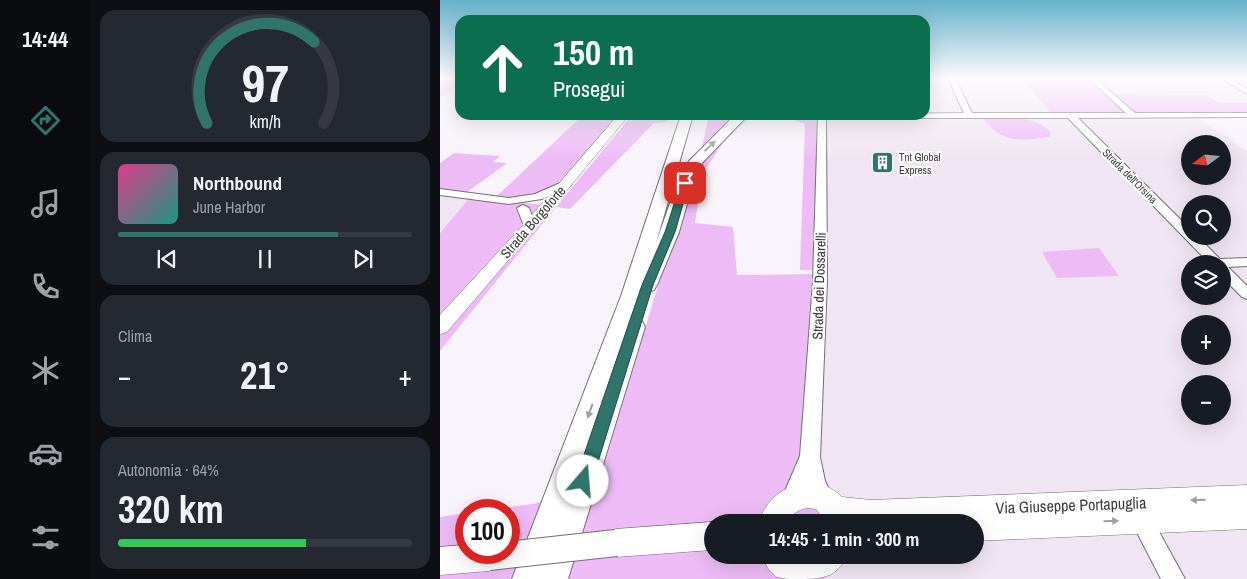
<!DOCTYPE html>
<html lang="it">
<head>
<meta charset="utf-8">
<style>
	:root { --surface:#171b24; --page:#242831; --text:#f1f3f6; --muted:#9ea1a6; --line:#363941; --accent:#2f756b }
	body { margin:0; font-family:"Archivo Narrow",sans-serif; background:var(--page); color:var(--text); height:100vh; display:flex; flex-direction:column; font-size:19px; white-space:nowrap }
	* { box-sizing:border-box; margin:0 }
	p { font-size:16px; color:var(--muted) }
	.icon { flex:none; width:28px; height:28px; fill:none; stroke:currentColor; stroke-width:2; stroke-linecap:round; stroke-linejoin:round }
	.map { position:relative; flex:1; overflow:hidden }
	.details { display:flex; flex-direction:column; gap:10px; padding:10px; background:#0d0f14; width:350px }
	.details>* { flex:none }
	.banner { position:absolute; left:15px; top:15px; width:475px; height:105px; border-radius:15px; box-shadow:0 5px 20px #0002; background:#0b6e4f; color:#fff; overflow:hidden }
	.needle { width:32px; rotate:254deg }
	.controls { position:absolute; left:741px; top:135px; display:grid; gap:10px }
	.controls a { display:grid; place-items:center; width:50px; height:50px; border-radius:50%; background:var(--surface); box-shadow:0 5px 20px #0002; font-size:25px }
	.speed { position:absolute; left:15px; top:499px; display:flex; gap:10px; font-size:25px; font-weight:700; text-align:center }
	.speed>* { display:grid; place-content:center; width:65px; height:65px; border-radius:50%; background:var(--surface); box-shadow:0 5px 20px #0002; line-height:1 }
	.speed .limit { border:8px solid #d22; background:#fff; color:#111 }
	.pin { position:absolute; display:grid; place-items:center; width:42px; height:42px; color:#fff; margin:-21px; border-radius:10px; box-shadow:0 2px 8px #0006 }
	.me { position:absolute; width:55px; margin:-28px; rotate:18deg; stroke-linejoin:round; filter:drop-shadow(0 0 4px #0008) }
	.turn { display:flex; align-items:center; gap:18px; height:105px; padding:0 15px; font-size:22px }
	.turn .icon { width:65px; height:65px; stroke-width:2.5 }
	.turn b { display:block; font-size:35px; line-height:42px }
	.big { font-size:38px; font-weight:800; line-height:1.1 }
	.details .card { flex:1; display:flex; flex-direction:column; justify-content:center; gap:8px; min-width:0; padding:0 18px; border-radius:15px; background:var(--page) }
	.details .dial { align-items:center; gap:0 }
	.dial svg { height:130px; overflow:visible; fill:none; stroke:var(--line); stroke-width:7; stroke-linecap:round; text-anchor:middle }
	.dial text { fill:var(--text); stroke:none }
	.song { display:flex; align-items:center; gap:15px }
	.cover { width:60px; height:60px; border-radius:8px; background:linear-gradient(135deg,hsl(330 70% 55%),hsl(170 70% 35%)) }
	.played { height:5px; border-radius:2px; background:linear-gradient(90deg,var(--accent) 75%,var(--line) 75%) }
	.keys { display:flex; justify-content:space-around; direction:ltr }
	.heat { display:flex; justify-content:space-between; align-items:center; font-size:28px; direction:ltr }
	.charge { height:8px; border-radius:4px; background:linear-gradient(90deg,#34c759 64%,var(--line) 0) }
	.trip { position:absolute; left:264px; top:514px; width:280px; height:50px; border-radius:25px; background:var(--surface); box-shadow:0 5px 20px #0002; font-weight:800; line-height:50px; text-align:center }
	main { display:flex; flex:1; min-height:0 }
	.dock { display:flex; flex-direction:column; width:90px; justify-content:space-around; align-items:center; background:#090b0e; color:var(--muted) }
	.dock .icon { width:35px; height:35px }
	.dock .active { color:var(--accent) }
	.dock b { font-size:22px; color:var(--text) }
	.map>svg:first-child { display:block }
</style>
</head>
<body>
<main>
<nav class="dock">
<b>14:44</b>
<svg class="icon active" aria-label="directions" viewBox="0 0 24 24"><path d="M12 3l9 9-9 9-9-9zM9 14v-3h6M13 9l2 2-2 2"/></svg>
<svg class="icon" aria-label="music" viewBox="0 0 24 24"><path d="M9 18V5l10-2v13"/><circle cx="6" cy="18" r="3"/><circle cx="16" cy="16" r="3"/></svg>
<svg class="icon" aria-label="phone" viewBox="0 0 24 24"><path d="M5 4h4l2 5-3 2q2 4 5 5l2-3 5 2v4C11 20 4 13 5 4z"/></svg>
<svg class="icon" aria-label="climate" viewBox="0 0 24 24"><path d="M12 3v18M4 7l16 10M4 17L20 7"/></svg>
<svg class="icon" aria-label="car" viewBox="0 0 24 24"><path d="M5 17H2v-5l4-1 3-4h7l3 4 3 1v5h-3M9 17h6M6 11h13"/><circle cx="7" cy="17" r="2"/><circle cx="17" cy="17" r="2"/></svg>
<svg class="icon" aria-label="filters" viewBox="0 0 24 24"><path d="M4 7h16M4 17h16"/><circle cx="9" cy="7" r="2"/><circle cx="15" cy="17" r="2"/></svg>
</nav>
<section class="details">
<div class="card dial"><svg viewBox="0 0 100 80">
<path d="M14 69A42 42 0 1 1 86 69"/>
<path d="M14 69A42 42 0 0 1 80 19" stroke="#2f756b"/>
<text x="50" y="56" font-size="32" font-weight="700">97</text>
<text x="50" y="72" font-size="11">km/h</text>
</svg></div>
<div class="card">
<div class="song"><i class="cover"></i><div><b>Northbound</b><p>June Harbor</p></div></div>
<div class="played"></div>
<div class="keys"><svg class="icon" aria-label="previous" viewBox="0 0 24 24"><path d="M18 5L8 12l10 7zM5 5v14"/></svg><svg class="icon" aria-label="pause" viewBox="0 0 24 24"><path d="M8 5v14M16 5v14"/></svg><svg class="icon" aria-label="next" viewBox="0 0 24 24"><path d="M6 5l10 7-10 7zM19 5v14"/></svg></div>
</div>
<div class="card"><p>Clima</p>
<div class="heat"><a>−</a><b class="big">21°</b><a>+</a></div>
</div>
<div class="card"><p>Autonomia · 64%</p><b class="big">320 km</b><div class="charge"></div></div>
</section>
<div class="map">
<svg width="807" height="579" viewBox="0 0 807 579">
	<rect width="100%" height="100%" fill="#f9f3fb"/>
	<path fill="#f0e6f3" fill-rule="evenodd" d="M485 78H807V115L757 117 807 151V579H384L396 563 398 555H535V522H405L397 499 380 477 383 115H485ZM750 144H782V176H750ZM750 204H782V236H750ZM750 264H782V296H750ZM750 324H782V356H750ZM750 384H782V416H750Z
		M0 191 32 195 0 233Z"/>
	<path fill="#edbbf6" d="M0 79H20V88L0 97Z
		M585 82H650L663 94 766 95 779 103H807V115H613Z
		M143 115H180L115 187C96 197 78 198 57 196Z
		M192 115H230L227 122 214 123 130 209 116 207 0 351V233L32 195 116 207Z
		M269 115H298L261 151Z
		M307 115H312L284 142 263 172 255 223 293 227 297 275 382 274 380 477 397 499 405 522H272V555H398L396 563 384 579H0V517L26 513V552H69V510H51L104 502 153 500 253 171Z
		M340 115H385L382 270H360L365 124Z
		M543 118C568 118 590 114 611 132L609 137C580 141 562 144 543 118Z
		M14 153 60 156 53 162 67 163 23 195 0 191V163Z
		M659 248 679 276 617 278 602 252Z"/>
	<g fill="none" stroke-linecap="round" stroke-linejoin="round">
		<defs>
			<path id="minor" d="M508 78H515L532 113H686L648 78H655L695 113H807V117L638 118 750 229V236H757L780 259 807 258V266L788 267 807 286V299L802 297 782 277V264H770L628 118H386L387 281 380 457 385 481 393 498 390 505 383 508 376 505 367 487 359 505 352 508 345 505 342 498 360 456 373 281 378 115 524 113Z
				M780 78H788L807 89V94Z
				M127 180 131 181 132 183 131 185 102 199 69 204 0 195V189L69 198 95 194Z
				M83 205 89 208 96 226 94 228 90 230 84 226 77 208Z
				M700 506 707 510 745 579H721L689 517 693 510Z"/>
			<path id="major" d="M178 115H189L95 229 7 332 0 334V315L85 223Z
				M366 482C380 483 392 487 402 497L431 500 807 485V529L535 541V522H386L376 509C363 506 355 511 346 522H319C326 499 343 487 366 482Z
				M273 522 272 550 176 557 166 553 162 543 166 533 176 529Z
				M26 545V552H61L63 557 59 567 49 571 0 575V547Z
				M322 555H407C397 579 380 579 356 579 350 579 343 579 337 577 329 572 325 564 322 555Z"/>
			<path id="highway" d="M241 115H253L216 243 237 183 249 161 295 115H308L262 163 253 183 239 232 217 285 214 290 207 292 203 291 193 319 202 321 205 327 128 579H72L181 296Z"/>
		</defs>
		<use href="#minor" stroke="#746e75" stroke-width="2"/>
		<use href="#major" stroke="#746e75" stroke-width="1"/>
		<use href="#highway" stroke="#746e75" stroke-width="2"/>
		<use href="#minor" fill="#fff" fill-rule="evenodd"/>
		<use href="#major" fill="#fff" fill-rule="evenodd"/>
		<use href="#highway" fill="#fff" fill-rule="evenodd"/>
		<defs>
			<path id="major-bridge" d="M49 557 176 543"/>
		</defs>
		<use href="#major-bridge" stroke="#746e75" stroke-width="28" stroke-linecap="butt"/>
		<use href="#major-bridge" stroke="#fff" stroke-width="26"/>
	</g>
	<defs><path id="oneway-solid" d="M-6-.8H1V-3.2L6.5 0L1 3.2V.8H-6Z" transform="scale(1.25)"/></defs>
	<g fill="#9e9e9f">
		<use href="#oneway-solid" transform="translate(270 146) rotate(-44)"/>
		<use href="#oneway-solid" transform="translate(150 411) rotate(110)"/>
		<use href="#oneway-solid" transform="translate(758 500) rotate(178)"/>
		<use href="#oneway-solid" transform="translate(671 521) rotate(-2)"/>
	</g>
	<linearGradient id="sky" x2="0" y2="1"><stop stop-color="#64b1cb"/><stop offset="0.49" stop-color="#fcfafd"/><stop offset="1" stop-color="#fcfafd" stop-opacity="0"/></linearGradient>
	<rect width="807" height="159" fill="url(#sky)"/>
	<path fill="#2f756b" stroke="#1f4c46" d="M245 180 249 183 235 232 213 285 152 481 149 487 143 489 138 487 135 481 202 285 225 232 241 183Z"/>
	<defs>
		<symbol id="building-square" viewBox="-11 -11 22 22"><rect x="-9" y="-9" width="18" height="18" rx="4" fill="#2f756b" stroke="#fff"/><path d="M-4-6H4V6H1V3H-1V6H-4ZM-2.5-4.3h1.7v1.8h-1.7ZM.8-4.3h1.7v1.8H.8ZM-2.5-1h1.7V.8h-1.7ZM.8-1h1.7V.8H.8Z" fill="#fff"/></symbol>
	</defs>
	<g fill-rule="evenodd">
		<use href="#building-square" x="430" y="150" width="25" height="25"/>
	</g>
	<g text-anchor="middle" stroke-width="4" stroke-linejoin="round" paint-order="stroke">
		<g font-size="11" fill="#3e3c3f" stroke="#fff" text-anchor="start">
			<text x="459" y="161">Tnt Global<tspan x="459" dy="13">Express</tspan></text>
		</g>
		<g font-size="11" fill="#3e3c3f" stroke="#fff">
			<text transform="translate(690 176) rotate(45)" y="4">Strada dell'Orsina</text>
		</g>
		<g font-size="14" fill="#3e3c3f" stroke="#fff">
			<text transform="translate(93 222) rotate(-49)" y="5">Strada Borgoforte</text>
			<text transform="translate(379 286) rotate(-88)" y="5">Strada dei Dossarelli</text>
		</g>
		<g font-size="16" fill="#3e3c3f" stroke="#fff">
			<text transform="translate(631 505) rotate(-2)" y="6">Via Giuseppe Portapuglia</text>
		</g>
	</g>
</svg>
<div class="controls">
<a><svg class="needle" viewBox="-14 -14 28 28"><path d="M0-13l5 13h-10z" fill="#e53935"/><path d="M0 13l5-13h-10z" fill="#9ea1a6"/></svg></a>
<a><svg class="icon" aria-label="search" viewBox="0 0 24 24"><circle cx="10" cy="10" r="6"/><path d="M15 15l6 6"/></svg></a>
<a><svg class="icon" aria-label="layers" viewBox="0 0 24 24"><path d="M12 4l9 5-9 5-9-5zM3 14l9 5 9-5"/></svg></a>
<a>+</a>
<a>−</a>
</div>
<div class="speed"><div class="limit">100</div></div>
<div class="pin" style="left:245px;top:183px;background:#d93025"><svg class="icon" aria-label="arrive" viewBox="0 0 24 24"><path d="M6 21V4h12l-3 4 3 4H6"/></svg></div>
<svg class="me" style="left:143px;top:481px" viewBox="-20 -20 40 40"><circle r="19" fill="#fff"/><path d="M0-13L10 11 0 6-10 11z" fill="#2f756b"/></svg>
<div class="trip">14:45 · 1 min · 300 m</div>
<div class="banner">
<div class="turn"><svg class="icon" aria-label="ahead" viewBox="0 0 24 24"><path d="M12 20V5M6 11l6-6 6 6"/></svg><div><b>150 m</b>Prosegui</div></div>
</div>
</div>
</main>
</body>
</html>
